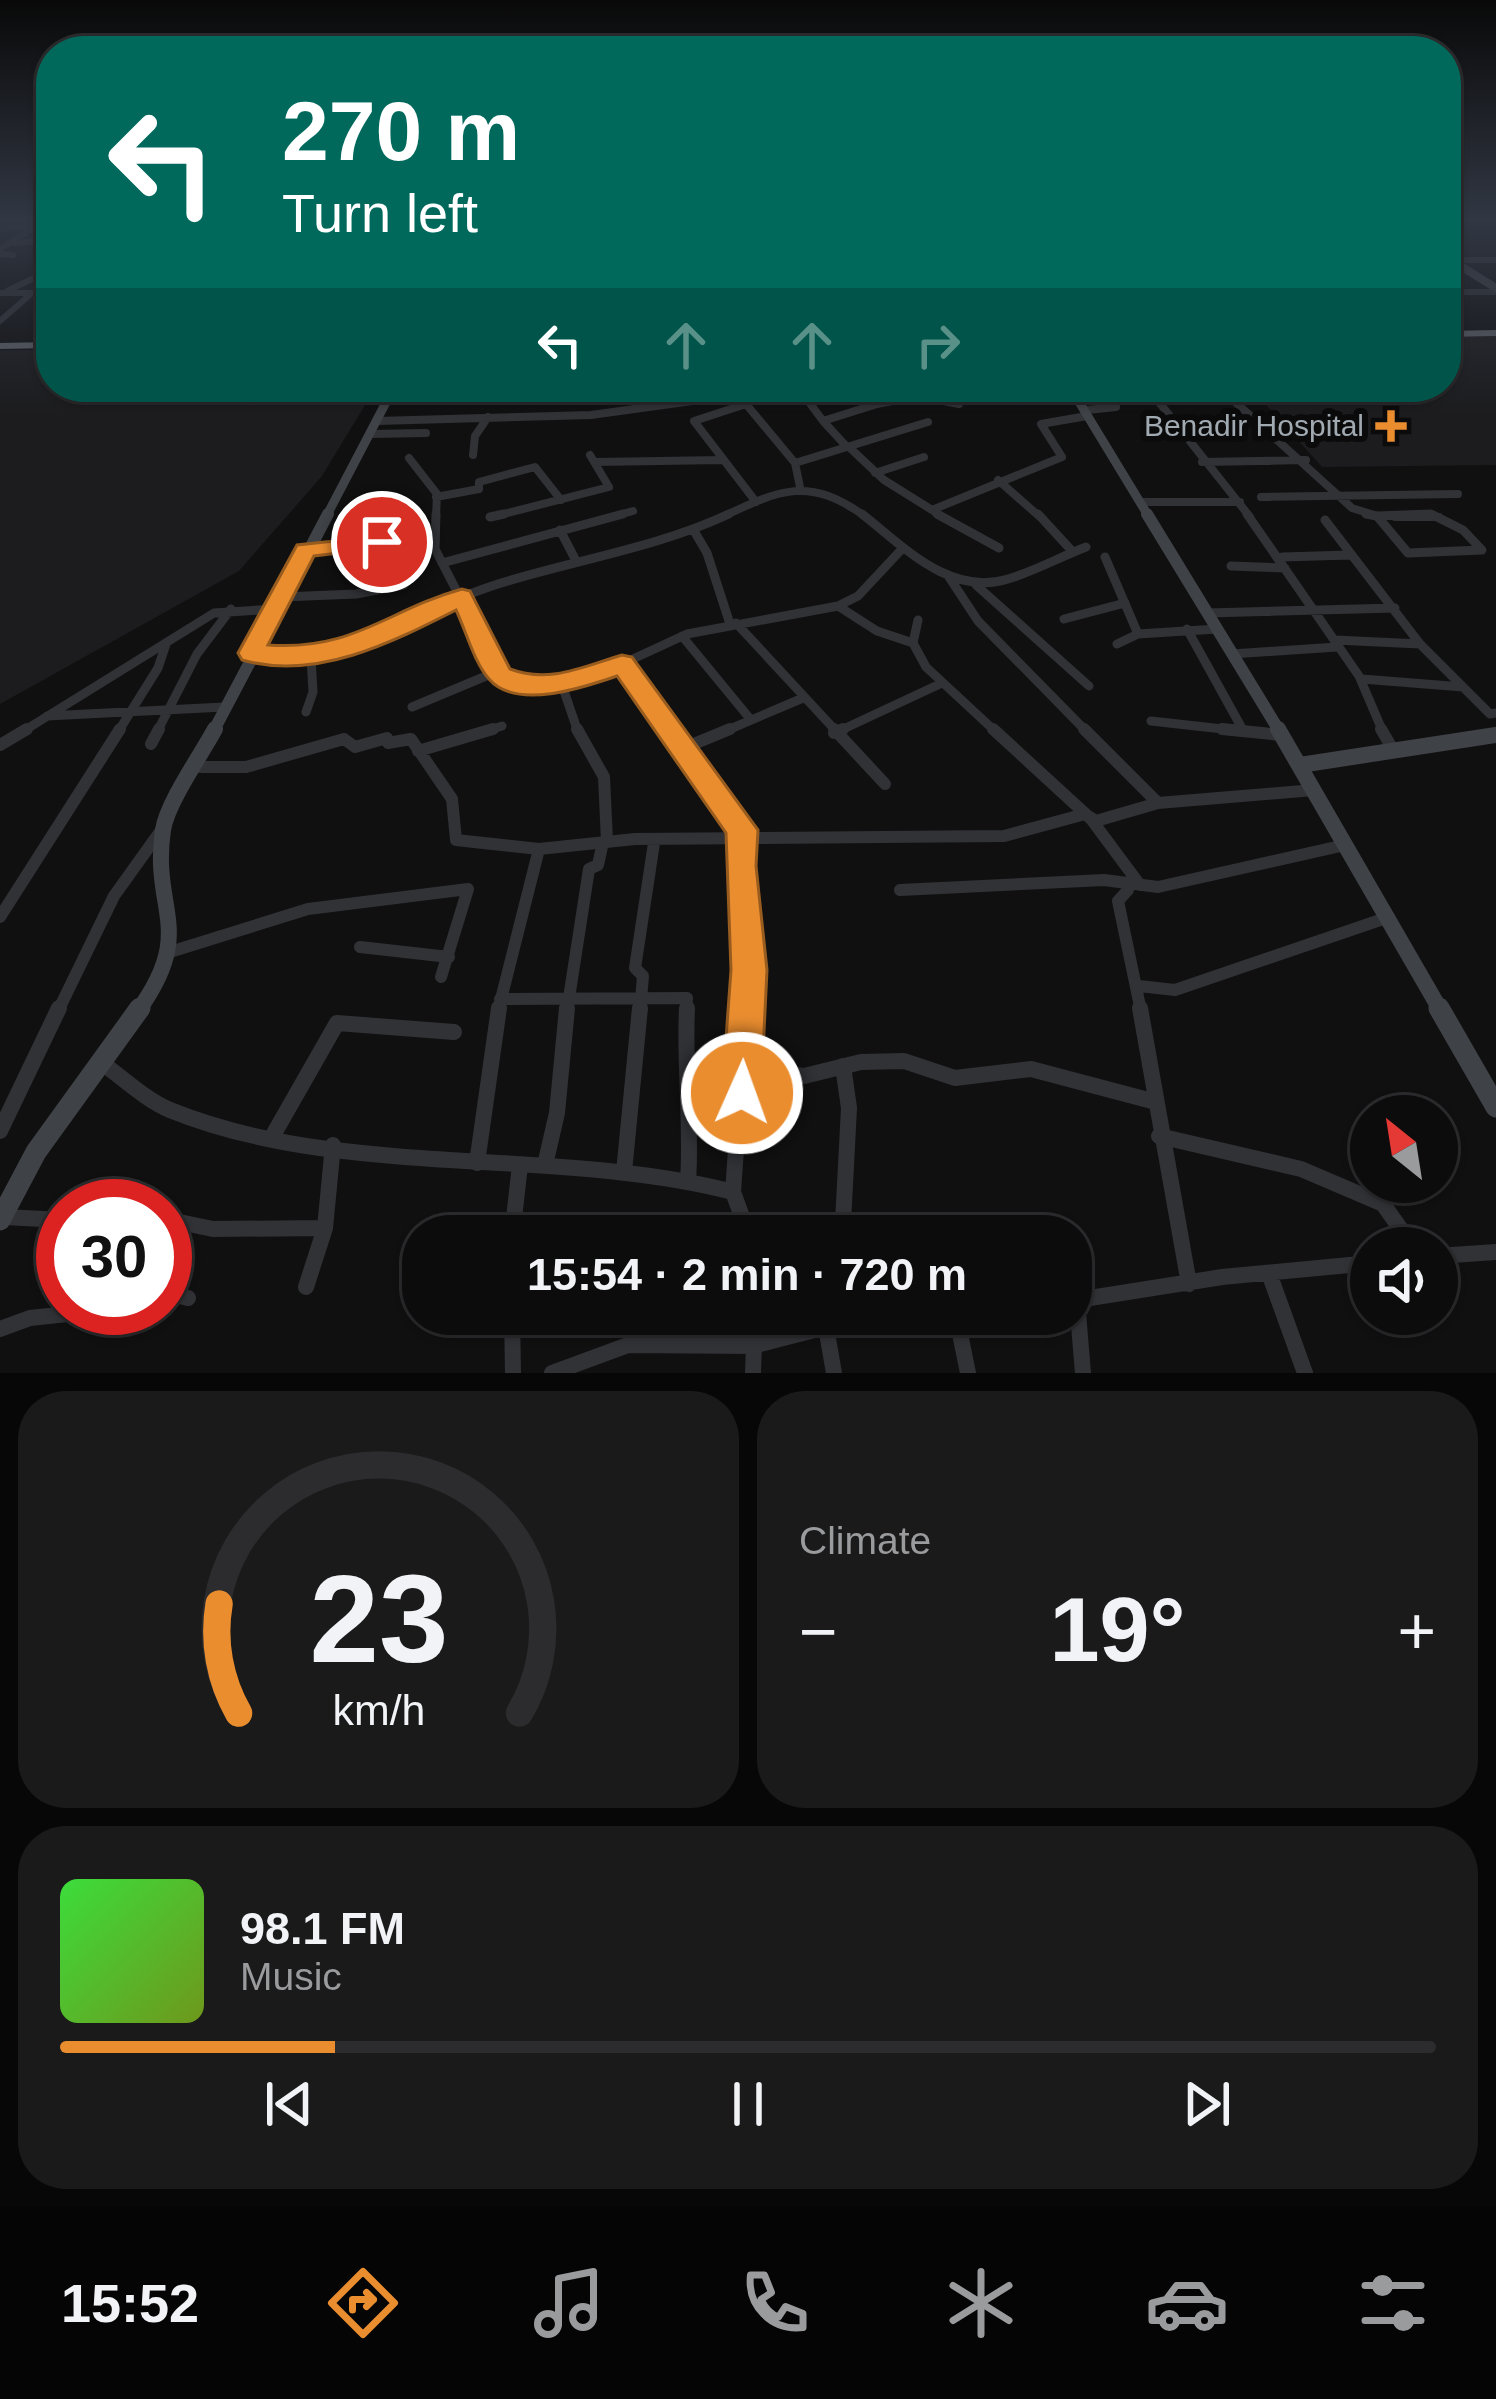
<!DOCTYPE html>
<html lang="en">
<head>
<meta charset="utf-8">
<style>
	:root { --surface:#0c0c0d; --page:#1a1a1b; --text:#f1f3f6; --muted:#9a9b9d; --line:#2c2c2e; --accent:#ea8d2f }
	body { margin:0; font-family:Helvetica,sans-serif; background:var(--page); color:var(--text); height:100vh; display:flex; flex-direction:column; font-size:45px; white-space:nowrap }
	* { box-sizing:border-box; margin:0 }
	p { font-size:39px; color:var(--muted) }
	.icon { flex:none; width:66px; height:66px; fill:none; stroke:currentColor; stroke-width:2; stroke-linecap:round; stroke-linejoin:round }
	.map { position:relative; height:1373px; overflow:hidden }
	.drawer { display:flex; flex-direction:column; gap:18px; padding:18px; background:#070707; flex:1 }
	.drawer>* { flex:none }
	.top-card { position:absolute; left:36px; top:36px; width:1425px; height:366px; border-radius:48px; box-shadow:0 3px 9px #0004,0 0 0 3px var(--line); background:#00695c; color:#fff; overflow:hidden }
	.needle { width:78px; rotate:330deg }
	.buttons { position:absolute; left:1350px; top:1095px; display:grid; gap:24px }
	.buttons a { display:grid; place-items:center; width:108px; height:108px; border-radius:50%; background:var(--surface); box-shadow:0 3px 9px #0004,0 0 0 3px var(--line); font-size:60px }
	.speed { position:absolute; left:36px; top:1179px; display:flex; gap:24px; font-size:60px; font-weight:700; text-align:center }
	.speed>* { display:grid; place-content:center; width:156px; height:156px; border-radius:50%; background:var(--surface); box-shadow:0 3px 9px #0004,0 0 0 3px var(--line); line-height:1 }
	.speed .limit { border:18px solid #d22; background:#fff; color:#111 }
	.pin { position:absolute; display:grid; place-items:center; width:102px; height:102px; color:#fff; margin:-51px; border:6px solid #fff; border-radius:50%; box-shadow:0 3px 12px #0007 }
	.me { position:absolute; width:132px; margin:-66px; rotate:2deg; stroke-linejoin:round; filter:drop-shadow(0 0 9px #0008) }
	.turn { display:flex; align-items:center; gap:42px; height:252px; padding:0 48px; font-size:54px }
	.turn .icon { width:156px; height:156px; stroke-width:2.5 }
	.turn b { display:block; font-size:84px; line-height:102px }
	.lanes { display:flex; align-items:center; height:114px; padding:0 48px; background:#0003; justify-content:center; gap:60px; direction:ltr }
	.lanes .off { opacity:.35 }
	.big { font-size:90px; font-weight:700; line-height:1.1 }
	.drawer .widget { flex:1; display:flex; flex-direction:column; justify-content:center; gap:18px; min-width:0; padding:0 42px; border-radius:48px; background:var(--page) }
	.drawer .dial { align-items:center; gap:0 }
	.dial svg { height:312px; overflow:visible; fill:none; stroke:var(--line); stroke-width:7; stroke-linecap:round; text-anchor:middle }
	.dial text { fill:var(--text); stroke:none }
	.song { display:flex; align-items:center; gap:36px }
	.cover { width:144px; height:144px; border-radius:18px; background:linear-gradient(135deg,hsl(120 70% 55%),hsl(80 70% 35%)) }
	.played { height:12px; border-radius:6px; background:linear-gradient(90deg,var(--accent) 20%,var(--line) 20%) }
	.keys { display:flex; justify-content:space-around; direction:ltr }
	.heat { display:flex; justify-content:space-between; align-items:center; font-size:66px; direction:ltr }
	.drawer .tiles { flex:1; display:grid; gap:18px; grid-template-columns:1fr 1fr }
	.widget:last-child { grid-column:span 2 }
	.trip { position:absolute; left:402px; top:1215px; width:690px; height:120px; border-radius:48px; background:var(--surface); box-shadow:0 3px 9px #0004,0 0 0 3px var(--line); font-weight:700; line-height:120px; text-align:center }
	.tabs { display:flex; height:192px; justify-content:space-around; align-items:center; background:#050505; color:var(--muted) }
	.tabs .icon { width:84px; height:84px }
	.tabs .current { color:var(--accent) }
	.tabs b { font-size:54px; color:var(--text) }
	.map>svg:first-child { display:block }
</style>
</head>
<body>
<div class="map">
<svg width="1496" height="1373" viewBox="0 0 1496 1373">
	<rect width="100%" height="100%" fill="#101011"/>
	<path fill="#1c1c1e" d="M1496 336V465L1322 467 1250 387H1446V337Z
		M0 350H51V387H376L322 476 239 571 0 704Z"/>
	<g fill="none" stroke-linecap="round" stroke-linejoin="round">
		<path stroke="#313236" stroke-width="6" d="M0 230 32 225
			M14 243 51 240
			M0 249 43 222
			M0 254 13 255
			M1446 260H1496
			M7 291 51 270
			M1446 292H1496
			M0 293H32L0 321"/>
		<path stroke="#313236" stroke-width="8" d="M747 387 746 404 795 463 800 487
			M798 387 823 421
			M862 387 877 404 918 396 959 404
			M990 387 1003 393 1006 387
			M1147 387 1250 517
			M1223 391 1352 508 1377 516
			M1153 394 1244 387
			M388 396 434 395
			M746 404 694 421 756 502
			M1087 410 1116 407
			M377 421 591 415 721 397
			M370 434 426 433
			M847 447 823 421 877 404
			M849 447 884 480 932 510 1062 457 1041 424 1087 416
			M473 455 475 436 488 417
			M409 458 437 494 436 517
			M595 462 723 460
			M1202 462 1306 460
			M795 463 928 422
			M875 473 924 457
			M998 480 1040 517
			M436 497 479 489V482L535 467 561 500
			M1261 497 1458 494
			M1143 502H1240
			M932 510 942 517
			M492 517 609 487 590 455
			M612 517 633 511
			M722 517C781 489 809 476 866 517
			M1395 517H1439"/>
		<path stroke="#313236" stroke-width="9" d="M436 514 435 549 500 675C543 693 581 683 622 664L671 732
			M862 514C903 546 950 597 1008 579 1035 571 1060 557 1086 547
			M937 514 999 548
			M1038 514 1072 551
			M1247 514 1359 676 1383 732
			M1366 514 1377 516
			M1431 514 1463 530 1482 550 1408 553 1377 516Z
			M490 517 504 514
			M1325 520 1420 644 1490 714 1496 713
			M693 529 707 553 730 624
			M560 530 575 559
			M308 550 382 542
			M1105 557 1138 634
			M1282 557 1350 555
			M442 563 623 514
			M1231 566 1285 568
			M949 577 978 621 1087 732
			M976 585 1089 686
			M282 597 356 594 404 585
			M838 606 877 631 913 643
			M1208 613 1395 608
			M1064 619 1125 603
			M918 620 913 643 926 667 996 732
			M736 623 837 732
			M1187 629 1244 732
			M682 636 751 720
			M1335 640 1420 644
			M1117 644 1138 634 1217 629
			M251 653C343 661 413 611 498 584 575 560 656 548 729 514
			M1232 654 1337 647
			M622 664 687 634 838 606 858 596 901 550
			M1362 679 1463 687
			M562 685 578 732
			M412 707 498 671
			M306 712 313 692 311 657
			M47 716 224 707
			M1151 721 1250 732
			M22 732 214 613 275 609
			M118 732 158 668 166 644
			M157 732 197 654 231 609
			M483 732 502 726
			M723 732 803 698
			M837 732 942 683"/>
		<path stroke="#313236" stroke-width="12" d="M577 729 604 777 607 841
			M669 729 742 830 746 1011
			M834 729 885 784
			M993 729 1091 819 1140 885
			M1084 729 1158 803
			M1222 729 1281 735
			M1381 729 1392 748
			M834 733 843 729
			M151 744 159 729
			M0 745 27 729
			M684 748 730 729
			M418 751 493 729
			M196 767H246L344 739 355 747 387 738 388 743 411 739 452 799 456 840 539 849 635 839 1004 836 1085 814 1096 821 1158 803 1314 790
			M900 890 1104 880 1158 887 1345 845
			M1128 890 1118 901 1141 1011
			M0 917 120 729
			M360 947 449 957
			M170 952 308 909 468 889 441 977
			M1139 986 1175 990 1389 917
			M500 999 687 998 686 1011
			M58 1011 114 896 162 829
			M498 1011 539 849
			M567 1011 589 869 598 865 603 842
			M640 1011 643 976 635 968 654 843"/>
		<path stroke="#313236" stroke-width="16" d="M687 1008C684 1067 692 1123 688 1182
			M1140 1008 1189 1284
			M102 1063C123 1078 146 1100 170 1110 342 1180 556 1146 733 1192L749 1236
			M743 1065 804 1076 861 1062 904 1061 955 1078 1031 1069 1152 1101
			M843 1066 849 1108 843 1222 855 1233 909 1231
			M0 1131 59 1008
			M1159 1136 1301 1169 1383 1204 1414 1248
			M272 1137 337 1023 454 1032
			M477 1163 499 1008
			M545 1165 557 1113 567 1008
			M624 1172 640 1008
			M733 1192 746 1008
			M4 1217 63 1220
			M165 1219 213 1229 325 1228
			M512 1236 520 1165
			M1437 1256 1496 1252
			M1270 1276 1305 1373
			M306 1287 325 1228 333 1145
			M165 1292 188 1298
			M1071 1301 1222 1277 1371 1263
			M1077 1301 1083 1373
			M512 1314 513 1373
			M956 1314 968 1373
			M826 1327 834 1373
			M0 1329 30 1318 123 1308
			M552 1373 628 1345 752 1346 826 1327 937 1314
			M753 1373 755 1314"/>
		<path stroke="#3f4246" stroke-width="8" d="M1446 257 1496 288"/>
		<path stroke="#3f4246" stroke-width="9" d="M1070 387 1149 517
			M326 517 394 387"/>
		<path stroke="#3f4246" stroke-width="12" d="M1147 514 1280 732
			M213 732 328 514"/>
		<path stroke="#3f4246" stroke-width="16" d="M1278 729 1441 1011
			M1300 765 1496 735
			M138 1011C197 929 151 911 163 830 167 803 201 755 215 729"/>
		<path stroke="#3f4246" stroke-width="21" d="M1439 1008 1496 1107
			M0 1220 36 1152 140 1008"/>
		<path fill="#5d6167" fill-rule="evenodd" d="M1496 330V336L1446 337V331Z
			M51 342V348L0 349V343Z"/>
	</g>
	<linearGradient id="sky" x2="0" y2="1"><stop stop-color="#090909"/><stop offset="0.53" stop-color="#313743"/><stop offset="1" stop-color="#313743" stop-opacity="0"/></linearGradient>
	<rect width="1496" height="415" fill="url(#sky)"/>
	<path fill="#ea8d2f" stroke="#985c1f" stroke-width="3" d="M382 536 390 538V547L314 556 268 645C354 651 387 610 462 589L470 591 510 669C550 684 584 666 622 655L632 657 758 830 756 866 767 970 761 1093 756 1107 742 1113 728 1107 722 1093 731 970 726 833 617 676C585 687 516 711 489 679 474 662 466 631 456 610 391 643 316 681 242 660L238 653 297 545Z"/>
	<path fill="#ea8d2f" stroke="#0b0b0c" stroke-width="4.5" d="M1385 408h12v12h12v12h-12v12h-12v-12h-12v-12h12z"/>
	<g text-anchor="middle" stroke-width="12" stroke-linejoin="round" paint-order="stroke">
		<g font-size="30" fill="#a1a9b1" stroke="#0b0b0c" text-anchor="end">
			<text x="1364" y="436">Benadir Hospital</text>
		</g>
	</g>
</svg>
<div class="buttons">
<a><svg class="needle" viewBox="-14 -14 28 28"><path d="M0-13l5 13h-10z" fill="#e53935"/><path d="M0 13l5-13h-10z" fill="#9a9b9d"/></svg></a>
<a><svg class="icon" aria-label="sound" viewBox="0 0 24 24"><path d="M4 9h4l5-4v14l-5-4H4zM17 9q2 3 0 6"/></svg></a>
</div>
<div class="speed"><div class="limit">30</div></div>
<div class="pin" style="left:382px;top:542px;background:#d93025"><svg class="icon" aria-label="arrive" viewBox="0 0 24 24"><path d="M6 21V4h12l-3 4 3 4H6"/></svg></div>
<svg class="me" style="left:742px;top:1093px" viewBox="-20 -20 40 40"><circle r="17" fill="#ea8d2f" stroke="#fff" stroke-width="3"/><path d="M0-11L8 9 0 5-8 9z" fill="#fff"/></svg>
<div class="trip">15:54 · 2 min · 720 m</div>
<div class="top-card">
<div class="turn"><svg class="icon" aria-label="left" viewBox="0 0 24 24"><path d="M17 20v-9H6M10 6l-5 5 5 5"/></svg><div><b>270 m</b>Turn left</div></div>
<div class="lanes"><svg class="icon" aria-label="left" viewBox="0 0 24 24"><path d="M17 20v-9H6M10 6l-5 5 5 5"/></svg><svg class="icon off" aria-label="ahead" viewBox="0 0 24 24"><path d="M12 20V5M6 11l6-6 6 6"/></svg><svg class="icon off" aria-label="ahead" viewBox="0 0 24 24"><path d="M12 20V5M6 11l6-6 6 6"/></svg><svg class="icon off" aria-label="right" viewBox="0 0 24 24"><path d="M7 20v-9h11M14 6l5 5-5 5"/></svg></div>
</div>
</div>
<section class="drawer">
<div class="tiles">
<div class="widget dial"><svg viewBox="0 0 100 80">
<path d="M14 69A42 42 0 1 1 86 69"/>
<path d="M14 69A42 42 0 0 1 9 41" stroke="#ea8d2f"/>
<text x="50" y="56" font-size="32" font-weight="700">23</text>
<text x="50" y="72" font-size="11">km/h</text>
</svg></div>
<div class="widget"><p>Climate</p>
<div class="heat"><a>−</a><b class="big">19°</b><a>+</a></div>
</div>
<div class="widget">
<div class="song"><i class="cover"></i><div><b>98.1 FM</b><p>Music</p></div></div>
<div class="played"></div>
<div class="keys"><svg class="icon" aria-label="previous" viewBox="0 0 24 24"><path d="M18 5L8 12l10 7zM5 5v14"/></svg><svg class="icon" aria-label="pause" viewBox="0 0 24 24"><path d="M8 5v14M16 5v14"/></svg><svg class="icon" aria-label="next" viewBox="0 0 24 24"><path d="M6 5l10 7-10 7zM19 5v14"/></svg></div>
</div>
</div>
</section>
<nav class="tabs">
<b>15:52</b>
<svg class="icon current" aria-label="directions" viewBox="0 0 24 24"><path d="M12 3l9 9-9 9-9-9zM9 14v-3h6M13 9l2 2-2 2"/></svg>
<svg class="icon" aria-label="music" viewBox="0 0 24 24"><path d="M9 18V5l10-2v13"/><circle cx="6" cy="18" r="3"/><circle cx="16" cy="16" r="3"/></svg>
<svg class="icon" aria-label="phone" viewBox="0 0 24 24"><path d="M5 4h4l2 5-3 2q2 4 5 5l2-3 5 2v4C11 20 4 13 5 4z"/></svg>
<svg class="icon" aria-label="climate" viewBox="0 0 24 24"><path d="M12 3v18M4 7l16 10M4 17L20 7"/></svg>
<svg class="icon" aria-label="car" viewBox="0 0 24 24"><path d="M5 17H2v-5l4-1 3-4h7l3 4 3 1v5h-3M9 17h6M6 11h13"/><circle cx="7" cy="17" r="2"/><circle cx="17" cy="17" r="2"/></svg>
<svg class="icon" aria-label="filters" viewBox="0 0 24 24"><path d="M4 7h16M4 17h16"/><circle cx="9" cy="7" r="2"/><circle cx="15" cy="17" r="2"/></svg>
</nav>
</body>
</html>
